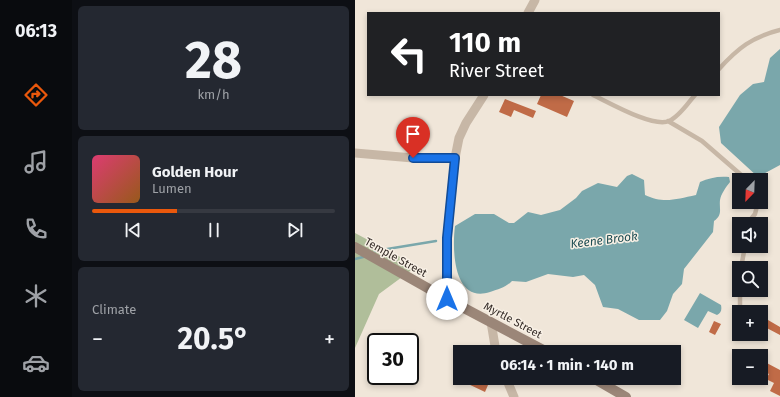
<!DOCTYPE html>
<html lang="en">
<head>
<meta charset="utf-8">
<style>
	:root { --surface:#171b24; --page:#242831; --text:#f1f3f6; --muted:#9ea1a6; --line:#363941; --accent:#ea580c }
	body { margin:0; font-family:"Fira Sans",sans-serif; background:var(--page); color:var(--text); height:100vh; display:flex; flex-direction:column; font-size:15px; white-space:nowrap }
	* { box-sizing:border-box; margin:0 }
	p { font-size:13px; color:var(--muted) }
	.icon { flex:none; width:22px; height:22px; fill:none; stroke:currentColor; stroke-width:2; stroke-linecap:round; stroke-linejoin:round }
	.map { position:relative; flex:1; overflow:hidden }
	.panel { display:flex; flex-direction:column; gap:6px; padding:6px; background:#0d0f14; width:283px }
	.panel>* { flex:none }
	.top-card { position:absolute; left:12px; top:12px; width:353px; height:84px; border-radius:0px; box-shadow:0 2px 6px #0003; background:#202124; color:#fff; overflow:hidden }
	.needle { width:26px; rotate:203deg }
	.fabs { position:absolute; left:377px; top:173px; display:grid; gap:8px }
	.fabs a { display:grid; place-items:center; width:36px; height:36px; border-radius:0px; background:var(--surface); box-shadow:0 2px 6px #0003; font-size:20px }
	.speed { position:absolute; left:12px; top:333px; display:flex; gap:8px; font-size:20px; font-weight:700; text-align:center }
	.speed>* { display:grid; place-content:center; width:52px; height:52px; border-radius:50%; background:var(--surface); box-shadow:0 2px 6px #0003; line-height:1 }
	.speed .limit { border:2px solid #111; border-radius:6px; background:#fff; color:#111 }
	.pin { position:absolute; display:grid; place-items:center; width:34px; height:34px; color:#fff; margin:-41px -17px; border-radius:50% 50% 50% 0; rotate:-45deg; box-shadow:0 0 4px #0007 }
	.pin .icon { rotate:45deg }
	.me { position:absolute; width:44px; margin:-22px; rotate:0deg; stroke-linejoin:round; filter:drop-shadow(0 0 3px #0008) }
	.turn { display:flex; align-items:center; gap:14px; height:84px; padding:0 16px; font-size:18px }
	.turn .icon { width:52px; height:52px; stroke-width:2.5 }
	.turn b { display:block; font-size:28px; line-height:34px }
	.big { font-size:30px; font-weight:700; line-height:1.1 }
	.panel .card { flex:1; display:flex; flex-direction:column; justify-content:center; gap:6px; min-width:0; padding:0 14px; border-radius:6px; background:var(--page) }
	.panel .dial { align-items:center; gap:0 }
	.dial b { font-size:52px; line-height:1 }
	.song { display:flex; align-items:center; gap:12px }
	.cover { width:48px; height:48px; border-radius:6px; background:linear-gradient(135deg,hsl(340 70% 55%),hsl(30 70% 35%)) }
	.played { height:4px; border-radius:2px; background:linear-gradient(90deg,var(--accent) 35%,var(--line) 35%) }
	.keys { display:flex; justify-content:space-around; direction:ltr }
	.heat { display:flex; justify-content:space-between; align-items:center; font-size:22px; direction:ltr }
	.trip { position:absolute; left:98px; top:345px; width:228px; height:40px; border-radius:0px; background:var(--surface); box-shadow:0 2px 6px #0003; font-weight:700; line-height:40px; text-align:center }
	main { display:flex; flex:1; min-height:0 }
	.tab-bar { display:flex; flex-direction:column; width:72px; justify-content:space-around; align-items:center; background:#090b0e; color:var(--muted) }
	.tab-bar .icon { width:28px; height:28px }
	.tab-bar .on { color:var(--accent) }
	.tab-bar b { font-size:18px; color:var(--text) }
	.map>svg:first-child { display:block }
</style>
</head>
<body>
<main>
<nav class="tab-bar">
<b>06:13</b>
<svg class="icon on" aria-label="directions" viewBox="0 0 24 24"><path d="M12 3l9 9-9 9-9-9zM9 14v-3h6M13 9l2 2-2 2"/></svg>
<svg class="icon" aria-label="music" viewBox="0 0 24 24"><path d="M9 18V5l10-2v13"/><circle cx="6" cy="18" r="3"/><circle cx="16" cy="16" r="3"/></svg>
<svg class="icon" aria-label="phone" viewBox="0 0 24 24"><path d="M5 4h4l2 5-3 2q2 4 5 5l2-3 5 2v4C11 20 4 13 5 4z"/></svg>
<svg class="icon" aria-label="climate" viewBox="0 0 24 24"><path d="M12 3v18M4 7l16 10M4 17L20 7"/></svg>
<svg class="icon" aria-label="car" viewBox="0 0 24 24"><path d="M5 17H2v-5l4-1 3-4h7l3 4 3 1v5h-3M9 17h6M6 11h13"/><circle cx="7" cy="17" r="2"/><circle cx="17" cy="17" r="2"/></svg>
</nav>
<section class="panel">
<div class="card dial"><b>28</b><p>km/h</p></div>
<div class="card">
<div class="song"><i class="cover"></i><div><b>Golden Hour</b><p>Lumen</p></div></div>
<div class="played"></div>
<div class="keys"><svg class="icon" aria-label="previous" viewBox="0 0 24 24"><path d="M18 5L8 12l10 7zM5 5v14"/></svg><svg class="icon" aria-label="pause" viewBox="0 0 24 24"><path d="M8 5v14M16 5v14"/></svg><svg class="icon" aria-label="next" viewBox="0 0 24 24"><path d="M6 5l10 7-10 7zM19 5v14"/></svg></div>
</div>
<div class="card"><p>Climate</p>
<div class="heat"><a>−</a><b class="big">20.5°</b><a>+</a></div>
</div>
</section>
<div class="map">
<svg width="425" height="397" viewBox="0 0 425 397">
	<rect width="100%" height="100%" fill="#f0e6d9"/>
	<path fill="#b0be9a" d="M0 233 62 266 24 294 0 348Z"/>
	<path fill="#7aa7ab" d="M425 49V165L403 177 366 143 364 127 385 95 398 84 409 82 415 58Z
		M277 174 289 180 290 195C309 204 321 199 341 195L345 182C354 178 363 176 374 177L375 182C371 187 366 194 365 200 364 209 368 215 359 221L358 232 329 269 327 284 318 294 312 311 305 320H284L263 309 248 307 240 285 229 275 218 277 193 274 171 282 157 281C150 288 144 289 135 292 98 304 97 249 100 226L120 214H139L154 223H159L173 212 186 215 205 210 221 198 227 191 243 183 262 187 272 176Z
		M345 293 366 305C367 310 366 313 362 315L353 311 343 328 329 320Z"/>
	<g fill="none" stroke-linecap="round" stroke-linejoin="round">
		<path stroke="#7aa7ab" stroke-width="2.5" d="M20 251 81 241
			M0 259 8 257"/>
	</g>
	<path fill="#c06b47" d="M186 95H205L219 101 212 117 182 104Z
		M150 99 181 111 178 118 159 110 156 117 144 112Z
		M406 316 425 327V335L406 325Z
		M359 321 366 324 360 335 354 332Z
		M406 360 425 370V396L415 391 419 383 411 379 414 374 406 370Z
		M114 378H127L125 382 133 385 130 392 111 383Z"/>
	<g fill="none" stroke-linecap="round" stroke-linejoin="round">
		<path stroke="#c7b7a6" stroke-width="4.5" d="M364 69C383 48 397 37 425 30
			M238 95C253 102 298 128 314 121 324 117 333 103 340 95
			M313 121 347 141 392 180
			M392 224 400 214 403 202
			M386 268 390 246
			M385 310V290"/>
		<path stroke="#c7b7a6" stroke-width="9" d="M173 13 180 0
			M0 153 58 158H100
			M92 299V238L100 158 104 138 111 123 129 95
			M136 322 141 352
			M151 378 159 397"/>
		<path stroke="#9b8678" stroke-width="10" d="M0 247 92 299 192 352
			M238 378 271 397"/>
	</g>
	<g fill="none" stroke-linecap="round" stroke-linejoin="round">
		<defs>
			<path id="route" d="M58 158H100L92 238V299"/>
		</defs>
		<use href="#route" stroke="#114b97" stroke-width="10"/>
		<use href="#route" stroke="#1a73e8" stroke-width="7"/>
	</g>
	<g text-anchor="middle" stroke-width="3" stroke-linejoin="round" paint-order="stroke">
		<g font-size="11" fill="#342b27" stroke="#f8f0e5">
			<text transform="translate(41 257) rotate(29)" y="4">Temple Street</text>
			<text transform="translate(158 320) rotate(28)" y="4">Myrtle Street</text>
		</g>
		<g font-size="12" font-style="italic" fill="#1e4d53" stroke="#f8f0e5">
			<text transform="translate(249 240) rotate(-7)" y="4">Keene Brook</text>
		</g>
	</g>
</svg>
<div class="fabs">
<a><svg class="needle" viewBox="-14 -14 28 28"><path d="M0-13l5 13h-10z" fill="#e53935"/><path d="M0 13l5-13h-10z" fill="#9ea1a6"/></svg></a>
<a><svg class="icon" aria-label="sound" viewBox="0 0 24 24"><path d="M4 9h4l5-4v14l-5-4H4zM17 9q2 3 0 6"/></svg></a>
<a><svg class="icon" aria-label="search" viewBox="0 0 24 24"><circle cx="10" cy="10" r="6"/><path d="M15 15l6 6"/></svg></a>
<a>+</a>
<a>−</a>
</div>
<div class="speed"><div class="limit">30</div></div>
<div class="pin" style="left:58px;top:158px;background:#d93025"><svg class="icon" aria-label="arrive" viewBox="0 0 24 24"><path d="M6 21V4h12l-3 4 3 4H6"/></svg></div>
<svg class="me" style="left:92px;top:299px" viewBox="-20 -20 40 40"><circle r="19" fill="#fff"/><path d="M0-13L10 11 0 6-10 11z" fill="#1a73e8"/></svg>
<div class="trip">06:14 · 1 min · 140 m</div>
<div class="top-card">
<div class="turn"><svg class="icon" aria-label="left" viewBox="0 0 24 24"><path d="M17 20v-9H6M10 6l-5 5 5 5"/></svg><div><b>110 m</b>River Street</div></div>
</div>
</div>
</main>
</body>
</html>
